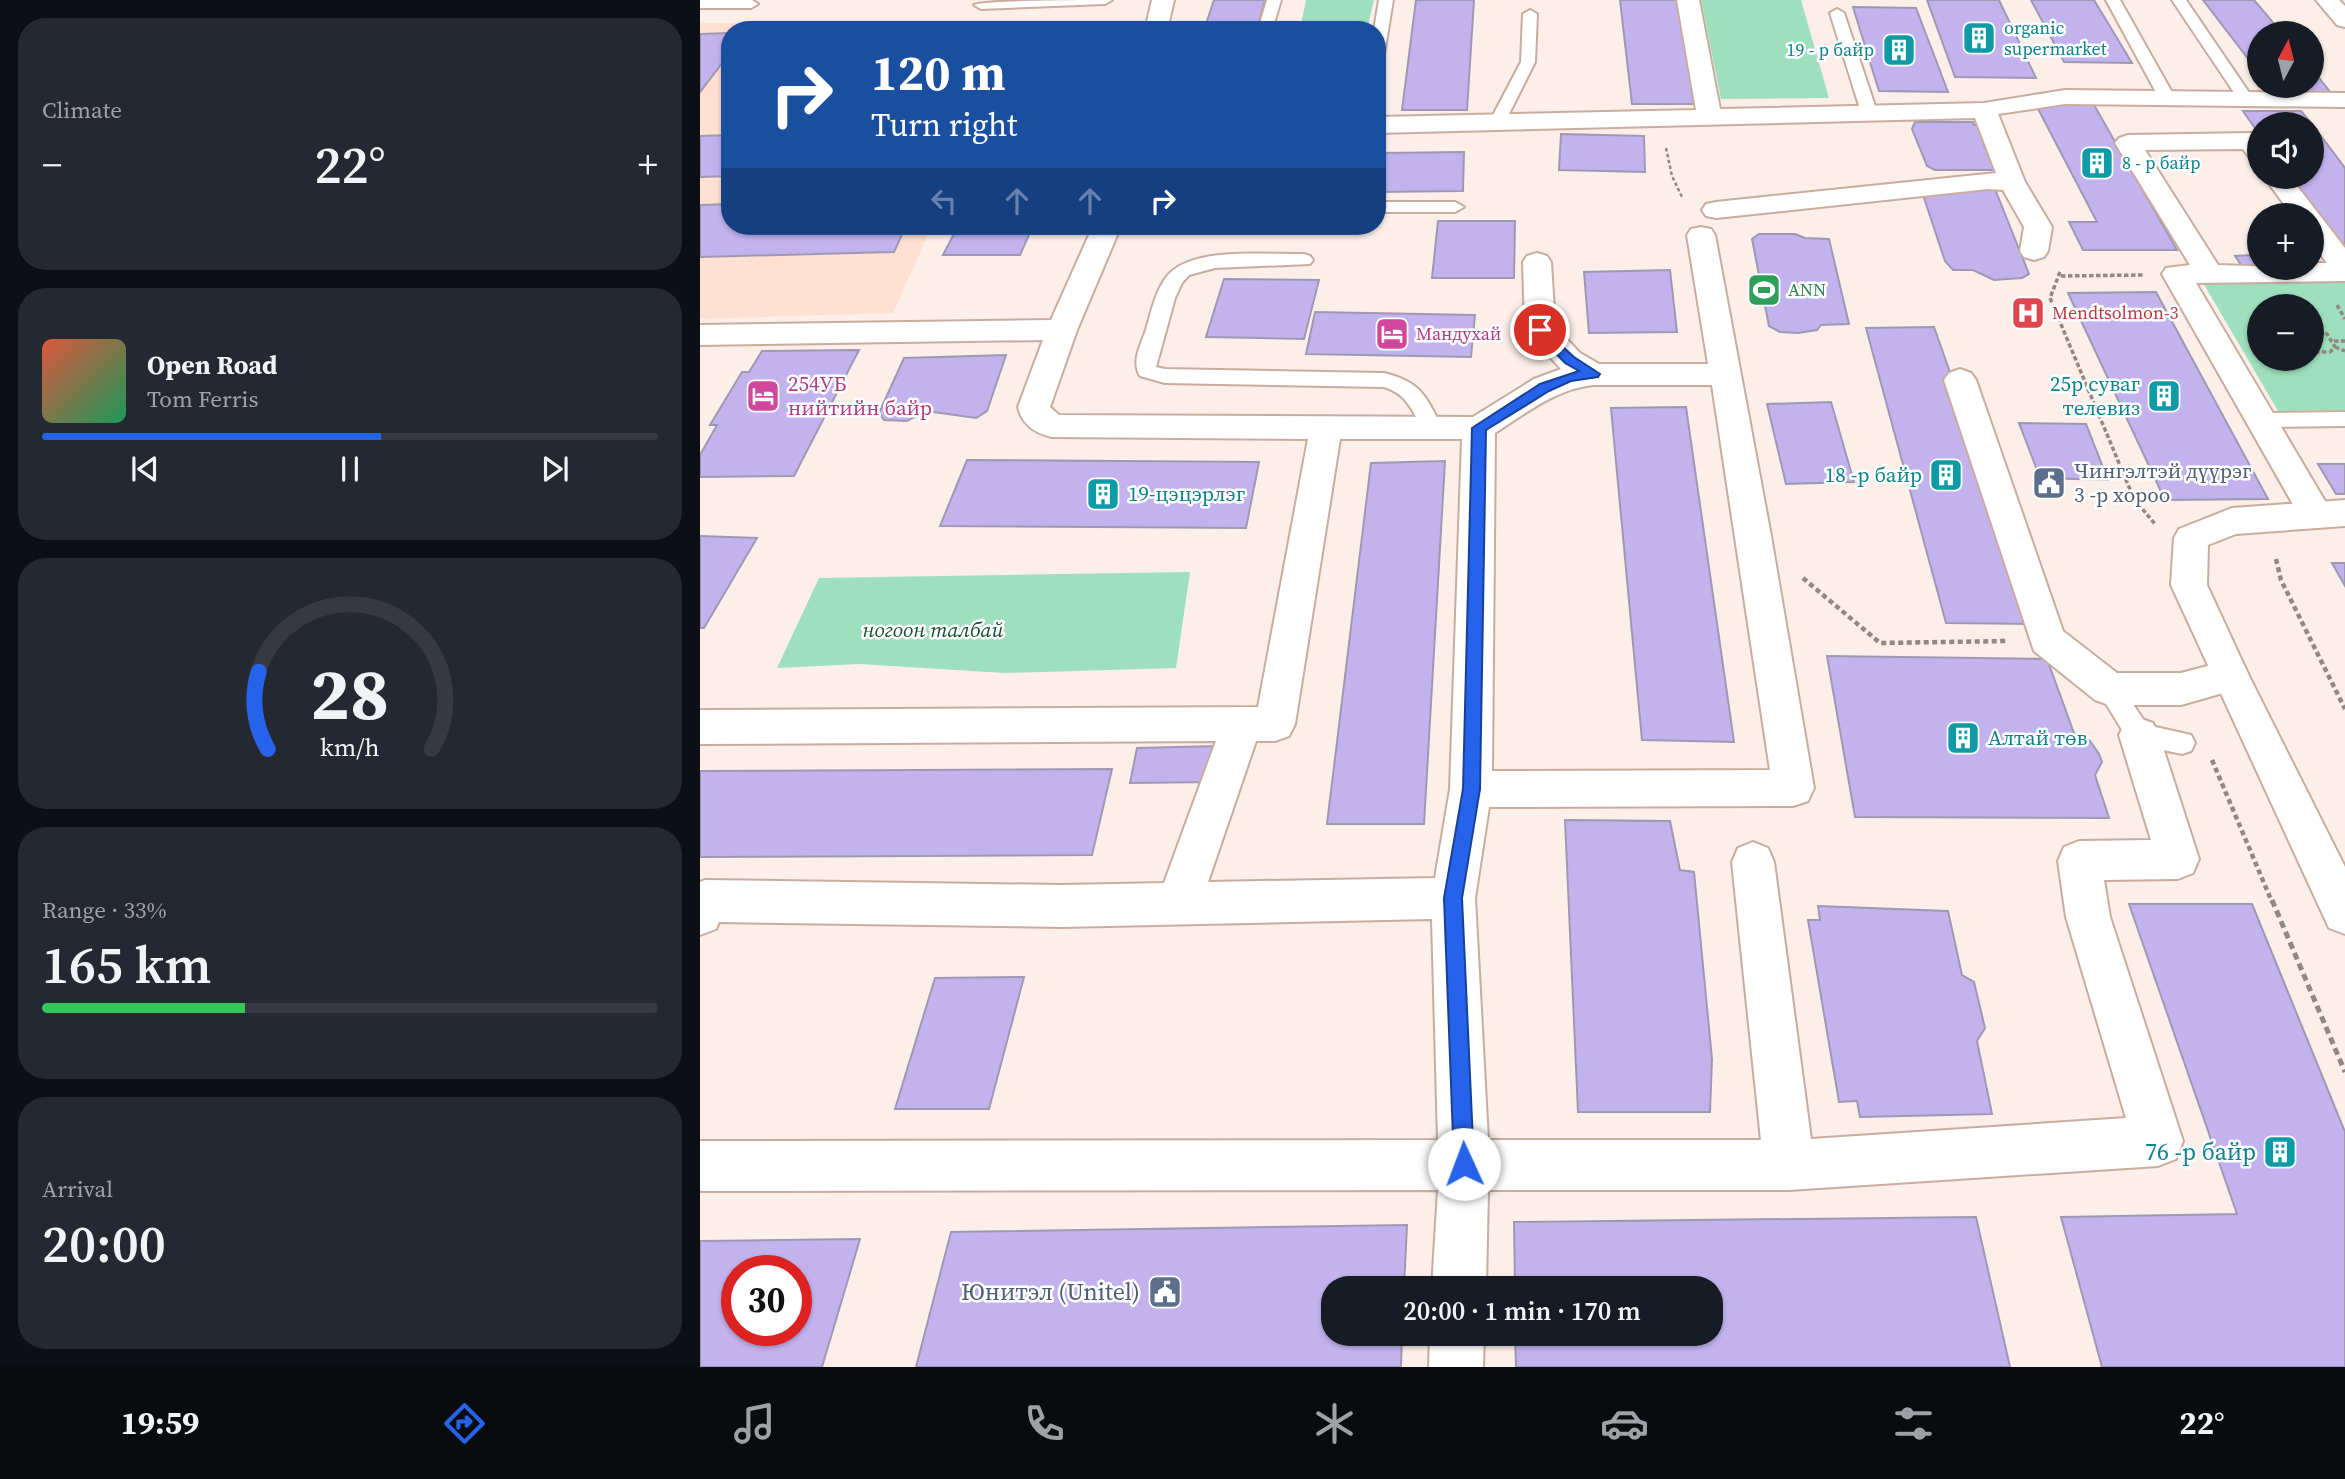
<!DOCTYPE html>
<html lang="en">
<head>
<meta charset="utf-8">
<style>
	:root { --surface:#171b24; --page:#242831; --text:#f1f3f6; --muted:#9ea1a6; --line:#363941; --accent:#2563eb }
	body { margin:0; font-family:"Source Serif 4",serif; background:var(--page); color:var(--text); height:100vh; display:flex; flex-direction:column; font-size:26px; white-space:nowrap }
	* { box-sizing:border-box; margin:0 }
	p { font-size:23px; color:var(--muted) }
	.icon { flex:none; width:38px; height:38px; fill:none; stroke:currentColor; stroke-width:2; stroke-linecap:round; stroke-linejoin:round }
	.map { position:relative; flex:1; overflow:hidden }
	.drawer { display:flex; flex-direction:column; gap:18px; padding:18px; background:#0d0f14; width:700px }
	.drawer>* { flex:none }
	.hud { position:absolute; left:21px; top:21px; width:665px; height:214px; border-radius:28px; box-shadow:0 2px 5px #0004; background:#1a4fa0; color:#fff; overflow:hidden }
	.needle { width:46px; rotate:7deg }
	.controls { position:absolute; left:1547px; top:21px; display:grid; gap:14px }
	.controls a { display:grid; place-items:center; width:77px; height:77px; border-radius:50%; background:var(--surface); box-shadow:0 2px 5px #0004; font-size:35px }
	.speed { position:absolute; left:21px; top:1255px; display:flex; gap:14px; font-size:35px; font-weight:700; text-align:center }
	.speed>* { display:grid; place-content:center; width:91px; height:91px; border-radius:50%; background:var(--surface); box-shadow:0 2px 5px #0004; line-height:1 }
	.speed .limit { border:10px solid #d22; background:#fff; color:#111 }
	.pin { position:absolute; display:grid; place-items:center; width:60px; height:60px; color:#fff; margin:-30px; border:4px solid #fff; border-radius:50%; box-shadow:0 2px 7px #0007 }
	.me { position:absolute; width:77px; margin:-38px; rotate:358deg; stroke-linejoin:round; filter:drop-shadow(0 0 5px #0008) }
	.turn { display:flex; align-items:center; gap:24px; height:147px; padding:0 35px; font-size:32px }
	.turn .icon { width:91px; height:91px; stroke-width:2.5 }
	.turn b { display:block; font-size:49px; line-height:60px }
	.lanes { display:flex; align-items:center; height:66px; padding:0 35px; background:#0003; justify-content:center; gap:35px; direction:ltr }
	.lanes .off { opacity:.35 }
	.big { font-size:52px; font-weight:600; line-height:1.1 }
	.drawer .card { flex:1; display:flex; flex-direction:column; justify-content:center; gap:10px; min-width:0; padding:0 24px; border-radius:28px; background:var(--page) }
	.drawer .dial { align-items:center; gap:0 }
	.dial svg { height:182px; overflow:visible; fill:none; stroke:var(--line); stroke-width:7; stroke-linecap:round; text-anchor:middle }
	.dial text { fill:var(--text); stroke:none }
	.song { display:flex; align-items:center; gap:21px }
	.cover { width:84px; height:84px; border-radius:10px; background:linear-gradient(135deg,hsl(10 70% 55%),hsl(150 70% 35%)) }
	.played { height:7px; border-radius:4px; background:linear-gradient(90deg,var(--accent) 55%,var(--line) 55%) }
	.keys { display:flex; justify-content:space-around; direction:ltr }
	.heat { display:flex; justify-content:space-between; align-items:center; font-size:38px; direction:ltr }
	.charge { height:10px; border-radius:5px; background:linear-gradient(90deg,#34c759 33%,var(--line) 0) }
	.trip { position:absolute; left:621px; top:1276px; width:402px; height:70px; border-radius:28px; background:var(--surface); box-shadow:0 2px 5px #0004; font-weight:600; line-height:70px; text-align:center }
	.tabs { display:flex; height:112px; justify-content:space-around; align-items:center; background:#090b0e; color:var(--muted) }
	.tabs .icon { width:49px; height:49px }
	.tabs .selected { color:var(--accent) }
	.tabs b { font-size:32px; color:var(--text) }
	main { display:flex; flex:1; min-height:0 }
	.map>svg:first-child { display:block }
</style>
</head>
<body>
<main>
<section class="drawer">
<div class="card"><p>Climate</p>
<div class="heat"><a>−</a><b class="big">22°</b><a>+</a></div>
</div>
<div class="card">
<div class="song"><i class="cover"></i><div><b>Open Road</b><p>Tom Ferris</p></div></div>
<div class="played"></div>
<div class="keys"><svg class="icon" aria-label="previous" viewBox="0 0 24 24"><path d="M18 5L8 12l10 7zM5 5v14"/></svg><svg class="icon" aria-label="pause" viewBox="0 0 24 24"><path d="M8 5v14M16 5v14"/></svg><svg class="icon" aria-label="next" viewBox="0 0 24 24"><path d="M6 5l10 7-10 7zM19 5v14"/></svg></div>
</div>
<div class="card dial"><svg viewBox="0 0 100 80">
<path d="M14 69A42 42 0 1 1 86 69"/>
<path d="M14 69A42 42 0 0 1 10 35" stroke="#2563eb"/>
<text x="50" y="56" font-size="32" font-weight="700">28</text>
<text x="50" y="72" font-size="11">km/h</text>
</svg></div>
<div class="card"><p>Range · 33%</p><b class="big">165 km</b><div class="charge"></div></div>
<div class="card"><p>Arrival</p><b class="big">20:00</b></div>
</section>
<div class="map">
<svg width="1645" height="1367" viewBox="0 0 1645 1367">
	<rect width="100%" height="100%" fill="#fcefe9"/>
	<path fill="#ffe0d1" d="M0 23H323L320 30H30V226H232L193 313 0 319Z"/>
	<path fill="#9edfbe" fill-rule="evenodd" d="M606 0H674L667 30H600Z
		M1001 0H1101L1129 98 1021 99Z
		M1645 280V410L1578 411 1502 281ZM1559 306H1612V359H1559Z
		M490 572 476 668 305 673 159 664 77 668 119 578Z"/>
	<path fill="#c2b3ef" stroke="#9e98b3" stroke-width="2" fill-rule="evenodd" d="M514 0H565L557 30H504Z
		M716 0H774L767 110H702Z
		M920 0H978L996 104H932Z
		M1227 0H1299L1336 78 1255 77Z
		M1331 0H1394L1432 63 1364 62Z
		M1503 0H1554L1582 33H1559V73Z
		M1153 7 1216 8 1248 92 1179 91Z
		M30 33V53L0 92V34Z
		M1612 69 1631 93H1574L1569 86H1612Z
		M1336 105H1394L1477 250H1383L1369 222H1397Z
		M1543 111H1601L1612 124H1559V134Z
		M1215 122H1273L1274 125H1282L1288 140 1283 141 1285 148 1292 149 1298 166 1294 170H1235L1227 166 1212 129Z
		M1612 124 1645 168V254L1589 177H1612Z
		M861 134 944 136 945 172 859 170Z
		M30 135V176L0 177V136Z
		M764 152 763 191 677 192V153Z
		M1295 189 1329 274 1322 278 1294 280 1273 270H1253L1245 261 1222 192Z
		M30 204V226H206L194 252 0 257V205Z
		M738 221H815L814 278H732Z
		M258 226H333L320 255H243Z
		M1059 234H1095L1105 238 1129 239 1149 324 1121 325 1117 330 1098 333 1080 332 1069 326 1052 239Z
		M1552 255 1559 266H1542L1535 256Z
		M970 270 977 332 889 333 884 272Z
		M524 279 619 280 604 339 506 337Z
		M1456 292 1568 499 1465 500 1368 293Z
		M615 312 775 315 771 357 606 354Z
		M1234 327 1339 624 1246 623 1166 328Z
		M159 350 94 476 0 477V455L17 425H10L42 372H49L62 351Z
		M306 355 287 411 276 418 226 411 207 421 184 420 179 413 204 358Z
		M1131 402 1154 482 1086 484 1067 404Z
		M986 407 1034 742 942 740 911 408Z
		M1319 423 1386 424 1408 480 1340 478Z
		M267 460 559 462 546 528 240 526Z
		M745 461 724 824H627L671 463Z
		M1618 464H1645V494H1636Z
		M0 536 57 538 4 628H0Z
		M1632 563H1645V586Z
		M1127 656 1347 659 1374 733 1390 741 1399 754 1402 762 1395 775 1409 818 1155 817Z
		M517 746 511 782 430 783 437 748Z
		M412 769 392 855 0 857V771Z
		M865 820 970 821 980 870 994 872 1012 1059 1010 1112H878Z
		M1429 904H1552L1645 1132V1367H1402L1361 1217 1537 1214Z
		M1118 906 1248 911 1262 975 1274 982 1285 1028 1277 1041 1292 1114 1160 1117 1157 1101 1139 1102 1108 920H1120Z
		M324 977 289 1109H195L235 978Z
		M1276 1217 1310 1367H816L815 1334H1012V1288H815L814 1222Z
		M707 1225 704 1288H634V1334H702L701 1367H216L251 1232Z
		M160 1239 122 1367H0V1241ZM37 1270H96V1330H37Z"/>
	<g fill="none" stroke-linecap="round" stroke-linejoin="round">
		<defs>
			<path id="service" d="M0 0H52L58 4 51 8H0Z
				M412 0 405 4 281 9 274 5C285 0 390 0 412 0Z
				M567 0H581L572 30H558Z
				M679 0H693L684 55 677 59V30H674Z
				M1406 0H1420L1474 96 1471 99H1461L1458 96Z
				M1472 0H1486L1552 97 1549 100H1539Z
				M1137 9 1144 13 1177 112 1175 115H1163L1161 112 1130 13Z
				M830 10 837 14 835 62 804 124H792L790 121 821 62 823 14Z
				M677 202H755L764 207 755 212H677Z
				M604 254 610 256 613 260 610 264 515 268 489 275 482 283 475 298 456 367 465 369 684 373C721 382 726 396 742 428L739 433 732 435 725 433C713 413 708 394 684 387L465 383 440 376C431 362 441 344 446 330 451 312 456 289 468 275 494 246 568 255 604 254Z
				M1645 412V426L1561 427 1554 425 1551 420 1554 415 1561 413Z
				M1409 679 1418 682 1447 725 1491 735 1495 743 1491 751 1482 754 1430 743 1397 689 1400 682Z"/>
			<path id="minor" d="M452 0H474L467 30H445Z
				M977 0H999L1020 109 1284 103 1365 90 1645 93V107L1365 104 1298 114 1325 182 1352 227 1348 251 1344 257 1334 260 1324 257 1320 251 1324 227 1303 190 1288 189 1016 218 1006 216 1002 210 1006 204 1016 202 1296 173 1275 118 677 133V117L996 110Z
				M1551 133 1559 135V161L1550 158 1543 149 1445 150 1518 265 1612 268V263H1627L1612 242V215H1592L1564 177H1590L1645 248V281L1496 283 1632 513 1627 522 1615 526 1603 522 1462 274 1466 268 1490 265 1415 143 1419 138 1428 135Z
				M393 226H421L377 330 350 407 359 415 773 417 834 379 861 369 825 330 823 262 827 256 837 253 847 256 851 262 855 327 880 353 899 364H1008L987 235 991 229 1001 227 1011 229 1015 235 1071 536 1114 788 1108 801 1093 806 789 807 775 898 788 1140H1061L1032 862 1038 848 1053 842 1068 848 1074 862 1111 1139 1426 1118 1366 917 1358 861 1364 847 1379 841 1451 840 1419 735 1425 723 1439 718 1453 723 1459 735 1499 859 1493 873 1478 879 1404 880 1410 917 1483 1141 1476 1159 1458 1166 1089 1190H788L786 1288H732L738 1190 0 1191V1141L738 1140 732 919 362 927 19 922 16 929 0 935V882L5 880 362 885 464 883 516 741 0 744V710L558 707 608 439 352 437C335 433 322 425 318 407L343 340 0 345V325L351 320ZM893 385H1012L1070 770 792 771 795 433C826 413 856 389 893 385ZM640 439H762L750 789 735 878 508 882 556 741H575L589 736 595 724Z
				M1260 369 1271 373 1276 380 1363 631 1417 673H1481L1530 660 1544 665 1549 676 1544 687 1481 705H1409L1395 700 1334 651 1244 380 1249 373Z
				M730 1334H784L783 1367H729Z"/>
			<path id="secondary" d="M1616 0H1639L1645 6V27L1637 25Z
				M1645 500V526L1536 534 1508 545 1507 585 1548 674 1645 867V934L1629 928 1471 585 1474 538 1479 529 1532 508Z"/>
		</defs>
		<use href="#service" stroke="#c9ac9e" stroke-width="4"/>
		<use href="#minor" stroke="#c9ac9e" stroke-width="4"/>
		<use href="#secondary" stroke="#c9ac9e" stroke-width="4"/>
		<path stroke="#938781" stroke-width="2.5" stroke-dasharray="3.5 2.5" stroke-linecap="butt" d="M966 148 972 176 983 199"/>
		<path stroke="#938781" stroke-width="3.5" stroke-dasharray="4.5 2.5" stroke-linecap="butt" d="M1360 272 1350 298 1434 499 1455 524
			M1361 276 1444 275
			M1637 305 1645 319
			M1612 328 1627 334 1635 347 1630 352H1612
			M1634 341H1645
			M1635 347 1645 351
			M1578 359 1582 363"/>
		<path stroke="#938781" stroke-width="4.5" stroke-dasharray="5 3.5" stroke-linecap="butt" d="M1576 559 1581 580 1645 709
			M1103 578 1180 643 1308 641
			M1512 760 1572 902"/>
		<path stroke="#938781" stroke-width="5" stroke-dasharray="7 4.5" stroke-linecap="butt" d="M1572 900 1645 1072"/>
		<use href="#service" fill="#fff" fill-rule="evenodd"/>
		<use href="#minor" fill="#fff" fill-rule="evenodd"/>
		<use href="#secondary" fill="#fff" fill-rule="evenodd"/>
	</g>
	<path fill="#2563eb" stroke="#184099" stroke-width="2" d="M840 326 874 357 900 374 898 377 871 381 849 391 786 430 780 789 762 898 774 1164 771 1172 764 1175 757 1172 754 1164 744 898 763 789 772 428 840 384 879 371 865 363 836 333V328Z"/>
	<defs>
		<symbol id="building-square" viewBox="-11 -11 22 22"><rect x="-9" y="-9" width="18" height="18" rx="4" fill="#0f9aa8" stroke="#fff"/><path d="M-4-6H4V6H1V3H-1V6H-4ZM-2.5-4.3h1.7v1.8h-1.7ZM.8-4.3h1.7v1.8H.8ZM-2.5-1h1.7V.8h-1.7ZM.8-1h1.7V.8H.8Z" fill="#fff"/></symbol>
		<symbol id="stadium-square" viewBox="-11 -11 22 22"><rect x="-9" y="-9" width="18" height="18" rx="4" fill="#2e9e5b" stroke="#fff"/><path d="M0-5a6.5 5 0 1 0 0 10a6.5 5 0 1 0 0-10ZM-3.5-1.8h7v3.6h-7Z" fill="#fff"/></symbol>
		<symbol id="hospital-square" viewBox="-11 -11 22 22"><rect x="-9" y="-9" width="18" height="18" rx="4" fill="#e0444e" stroke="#fff"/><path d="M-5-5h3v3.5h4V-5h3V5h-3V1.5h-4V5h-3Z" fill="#fff"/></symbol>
		<symbol id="hotel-square" viewBox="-11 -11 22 22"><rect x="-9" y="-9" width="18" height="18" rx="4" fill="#d1479c" stroke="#fff"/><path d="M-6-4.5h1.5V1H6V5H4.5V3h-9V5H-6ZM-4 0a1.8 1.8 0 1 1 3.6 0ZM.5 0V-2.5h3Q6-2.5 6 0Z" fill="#fff"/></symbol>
		<symbol id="civic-square" viewBox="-11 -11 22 22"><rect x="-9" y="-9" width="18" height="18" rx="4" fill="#5c6f8a" stroke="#fff"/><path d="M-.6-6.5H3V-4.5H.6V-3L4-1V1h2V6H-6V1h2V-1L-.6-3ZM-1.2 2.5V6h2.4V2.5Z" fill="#fff"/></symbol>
	</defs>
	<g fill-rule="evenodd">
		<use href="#building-square" x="1260" y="19" width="38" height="38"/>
		<use href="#building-square" x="1180" y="31" width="38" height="38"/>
		<use href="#building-square" x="1378" y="144" width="38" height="38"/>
		<use href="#stadium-square" x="1045" y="271" width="38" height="38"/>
		<use href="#hospital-square" x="1309" y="294" width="38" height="38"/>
		<use href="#hotel-square" x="673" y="315" width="38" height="38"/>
		<use href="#hotel-square" x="44" y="377" width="38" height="38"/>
		<use href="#building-square" x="1445" y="377" width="38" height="38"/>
		<use href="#building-square" x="1227" y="456" width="38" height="38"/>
		<use href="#civic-square" x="1330" y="464" width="38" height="38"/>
		<use href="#building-square" x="384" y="475" width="38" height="38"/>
		<use href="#building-square" x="1244" y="719" width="38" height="38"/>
		<use href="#building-square" x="1561" y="1133" width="38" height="38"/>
		<use href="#civic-square" x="446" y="1273" width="38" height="38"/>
	</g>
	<g text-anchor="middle" stroke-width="5" stroke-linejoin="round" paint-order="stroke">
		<g font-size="18" fill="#0d838f" stroke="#fff" text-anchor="start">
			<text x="1304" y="34">organic<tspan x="1304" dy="21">supermarket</tspan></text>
			<text x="1174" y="56" text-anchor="end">19 - р байр</text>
			<text x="1422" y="169">8 - р байр</text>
		</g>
		<g font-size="18" fill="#27864d" stroke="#fff" text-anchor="start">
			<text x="1088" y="296">ANN</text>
		</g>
		<g font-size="18" fill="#be3a42" stroke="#fff" text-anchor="start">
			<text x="1352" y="319">Mendtsolmon-3</text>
		</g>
		<g font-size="18" fill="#b23c85" stroke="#fff" text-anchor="start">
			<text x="716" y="340">Мандухай</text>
		</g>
		<g font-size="21" fill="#b23c85" stroke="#fff" text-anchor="start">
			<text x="88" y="391">254УБ<tspan x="88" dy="24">нийтийн байр</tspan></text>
		</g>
		<g font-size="21" fill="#0d838f" stroke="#fff" text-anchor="end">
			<text x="1440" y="391">25р суваг<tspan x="1440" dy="24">телевиз</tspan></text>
			<text x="1222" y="482">18 -р байр</text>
			<text x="428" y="501" text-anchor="start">19-цэцэрлэг</text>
			<text x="1288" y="745" text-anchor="start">Алтай төв</text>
		</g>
		<g font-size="21" fill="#4e5e75" stroke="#fff" text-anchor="start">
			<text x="1374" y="478">Чингэлтэй дүүрэг<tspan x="1374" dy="24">3 -р хороо</tspan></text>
		</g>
		<g font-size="21" font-style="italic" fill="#174d36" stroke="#fff">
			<text x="233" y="637">ногоон талбай</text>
		</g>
		<g font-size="24" fill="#0d838f" stroke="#fff" text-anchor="end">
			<text x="1556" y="1160">76 -р байр</text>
		</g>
		<g font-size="24" fill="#4e5e75" stroke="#fff" text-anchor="end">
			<text x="440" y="1300">Юнитэл (Unitel)</text>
		</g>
	</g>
</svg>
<div class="controls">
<a><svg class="needle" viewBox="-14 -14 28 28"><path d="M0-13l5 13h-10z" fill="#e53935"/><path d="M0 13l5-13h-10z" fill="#9ea1a6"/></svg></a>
<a><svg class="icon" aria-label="sound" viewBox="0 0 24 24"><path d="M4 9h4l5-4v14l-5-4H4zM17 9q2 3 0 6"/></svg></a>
<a>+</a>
<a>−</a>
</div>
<div class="speed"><div class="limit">30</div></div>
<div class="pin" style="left:840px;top:330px;background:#d93025"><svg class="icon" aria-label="arrive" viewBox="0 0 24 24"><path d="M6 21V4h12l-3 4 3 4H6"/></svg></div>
<svg class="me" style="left:764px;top:1164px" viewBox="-20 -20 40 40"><circle r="19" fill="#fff"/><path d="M0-13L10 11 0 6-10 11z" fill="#2563eb"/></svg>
<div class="trip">20:00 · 1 min · 170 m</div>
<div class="hud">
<div class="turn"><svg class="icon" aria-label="right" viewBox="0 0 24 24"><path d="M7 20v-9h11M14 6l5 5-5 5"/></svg><div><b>120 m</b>Turn right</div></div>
<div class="lanes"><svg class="icon off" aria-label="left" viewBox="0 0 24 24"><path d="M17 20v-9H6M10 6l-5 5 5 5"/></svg><svg class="icon off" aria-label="ahead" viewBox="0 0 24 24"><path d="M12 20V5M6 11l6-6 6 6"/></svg><svg class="icon off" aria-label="ahead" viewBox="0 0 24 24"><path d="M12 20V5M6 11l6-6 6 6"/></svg><svg class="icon" aria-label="right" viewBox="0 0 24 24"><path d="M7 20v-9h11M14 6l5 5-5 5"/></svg></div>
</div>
</div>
</main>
<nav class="tabs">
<b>19:59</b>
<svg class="icon selected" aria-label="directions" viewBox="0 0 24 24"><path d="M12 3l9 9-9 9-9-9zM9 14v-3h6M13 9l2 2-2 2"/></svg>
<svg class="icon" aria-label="music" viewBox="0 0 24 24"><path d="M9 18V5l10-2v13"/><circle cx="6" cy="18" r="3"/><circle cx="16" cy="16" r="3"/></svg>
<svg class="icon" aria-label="phone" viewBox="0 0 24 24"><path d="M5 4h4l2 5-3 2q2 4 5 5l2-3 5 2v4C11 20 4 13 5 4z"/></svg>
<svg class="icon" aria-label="climate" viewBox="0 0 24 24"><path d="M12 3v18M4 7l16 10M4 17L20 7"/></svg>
<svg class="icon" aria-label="car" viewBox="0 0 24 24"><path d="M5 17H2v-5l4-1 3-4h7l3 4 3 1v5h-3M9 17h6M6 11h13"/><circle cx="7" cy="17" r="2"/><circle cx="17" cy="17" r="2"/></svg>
<svg class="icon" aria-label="filters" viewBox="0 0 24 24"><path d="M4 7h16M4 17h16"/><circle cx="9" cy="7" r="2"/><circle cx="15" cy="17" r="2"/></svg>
<b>22°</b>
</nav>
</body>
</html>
